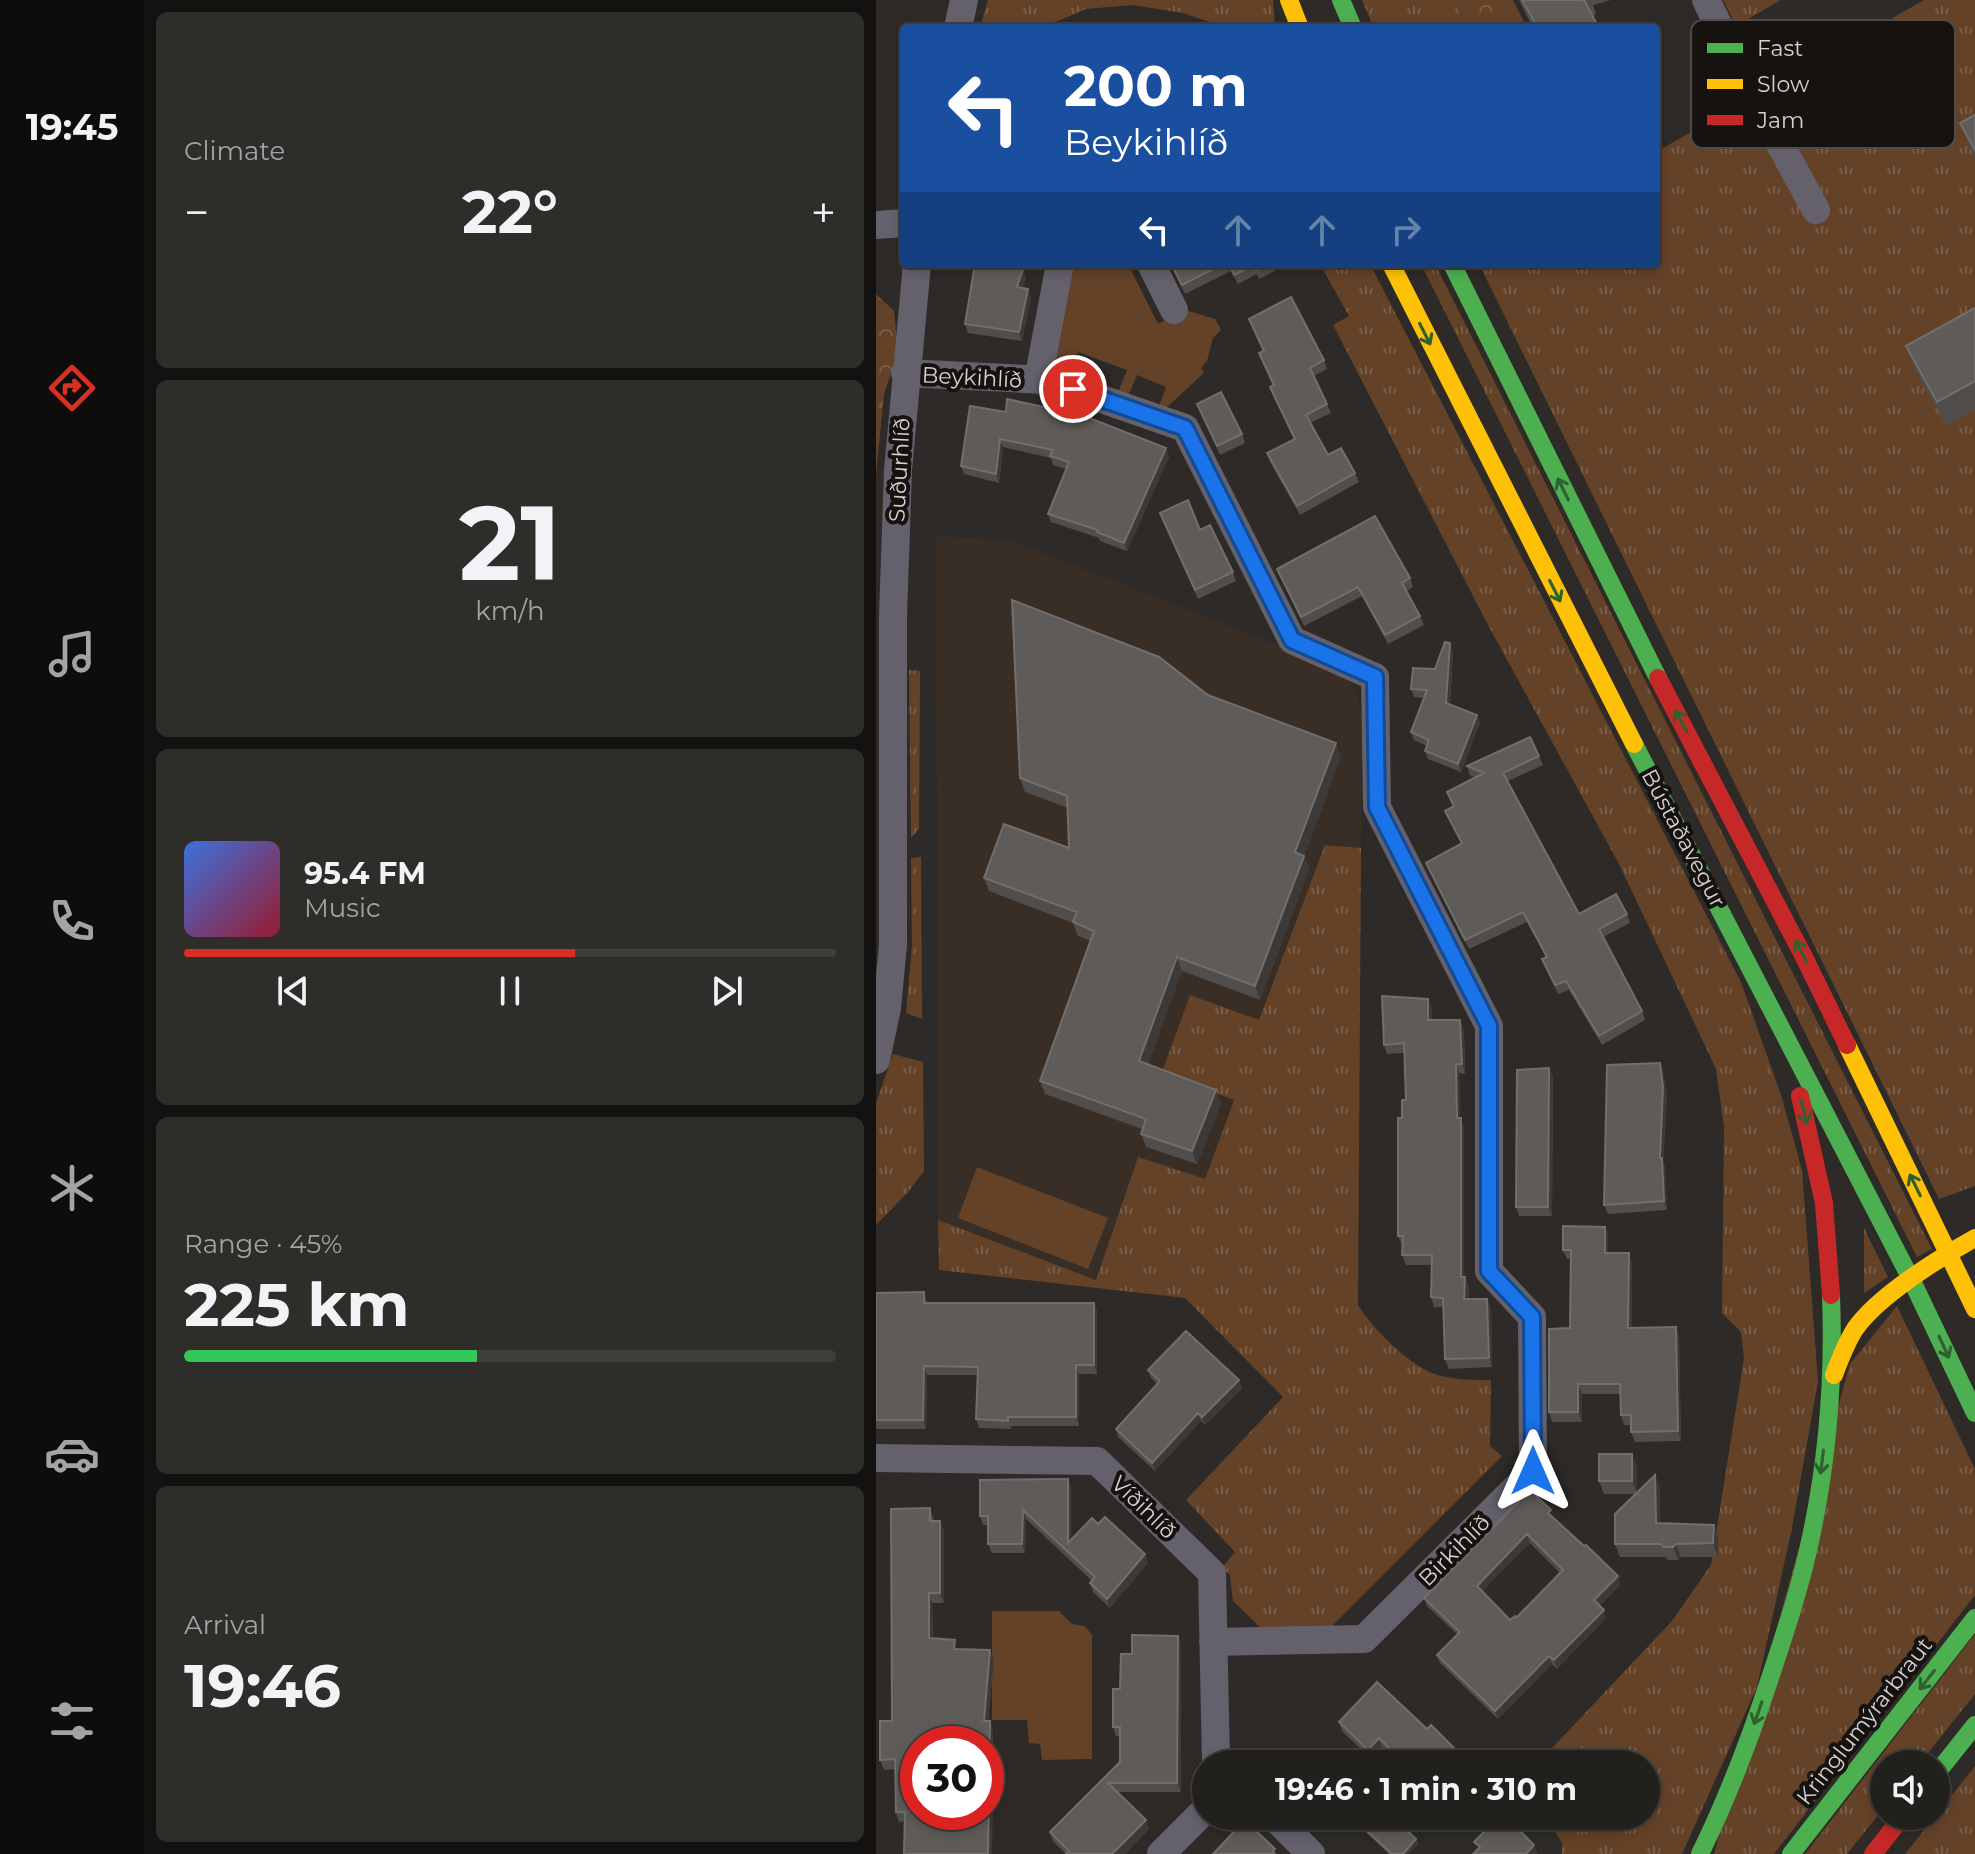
<!DOCTYPE html>
<html lang="en">
<head>
<meta charset="utf-8">
<style>
	:root { --surface:#22201d; --page:#2e2d2a; --text:#f1f3f6; --muted:#a2a3a4; --line:#3f3e3b; --accent:#d93025 }
	body { margin:0; font-family:Montserrat,sans-serif; background:var(--page); color:var(--text); height:100vh; display:flex; flex-direction:column; font-size:30px; white-space:nowrap }
	* { box-sizing:border-box; margin:0 }
	p { font-size:26px; color:var(--muted) }
	.icon { flex:none; width:44px; height:44px; fill:none; stroke:currentColor; stroke-width:2; stroke-linecap:round; stroke-linejoin:round }
	.map { position:relative; flex:1; overflow:hidden }
	.sheet { display:flex; flex-direction:column; gap:12px; padding:12px; background:#131210; width:732px }
	.sheet>* { flex:none }
	.banner { position:absolute; left:24px; top:24px; width:760px; height:244px; border-radius:8px; box-shadow:0 4px 12px #0003,0 0 0 2px var(--line); background:#1a4fa0; color:#fff; overflow:hidden }
	.controls { position:absolute; left:994px; top:1750px; display:grid; gap:16px }
	.controls a { display:grid; place-items:center; width:80px; height:80px; border-radius:50%; background:var(--surface); box-shadow:0 4px 12px #0003,0 0 0 2px var(--line); font-size:40px }
	.speed { position:absolute; left:24px; top:1726px; display:flex; gap:16px; font-size:40px; font-weight:700; text-align:center }
	.speed>* { display:grid; place-content:center; width:104px; height:104px; border-radius:50%; background:var(--surface); box-shadow:0 4px 12px #0003,0 0 0 2px var(--line); line-height:1 }
	.speed .limit { border:12px solid #d22; background:#fff; color:#111 }
	.pin { position:absolute; display:grid; place-items:center; width:68px; height:68px; color:#fff; margin:-34px; border:4px solid #fff; border-radius:50%; box-shadow:0 2px 8px #0007 }
	.me { position:absolute; width:88px; margin:-44px; rotate:0deg; stroke-linejoin:round; filter:drop-shadow(0 0 6px #0008) }
	.turn { display:flex; align-items:center; gap:28px; height:168px; padding:0 32px; font-size:36px }
	.turn .icon { width:104px; height:104px; stroke-width:2.5 }
	.turn b { display:block; font-size:56px; line-height:68px }
	.lanes { display:flex; align-items:center; height:76px; padding:0 32px; background:#0003; justify-content:center; gap:40px; direction:ltr }
	.lanes .off { opacity:.35 }
	.big { font-size:60px; font-weight:700; line-height:1.1 }
	.sheet .card { flex:1; display:flex; flex-direction:column; justify-content:center; gap:12px; min-width:0; padding:0 28px; border-radius:12px; background:var(--page) }
	.sheet .dial { align-items:center; gap:0 }
	.dial b { font-size:104px; line-height:1 }
	.song { display:flex; align-items:center; gap:24px }
	.cover { width:96px; height:96px; border-radius:12px; background:linear-gradient(135deg,hsl(220 70% 55%),hsl(350 70% 35%)) }
	.played { height:8px; border-radius:4px; background:linear-gradient(90deg,var(--accent) 60%,var(--line) 60%) }
	.keys { display:flex; justify-content:space-around; direction:ltr }
	.heat { display:flex; justify-content:space-between; align-items:center; font-size:44px; direction:ltr }
	.charge { height:12px; border-radius:6px; background:linear-gradient(90deg,#34c759 45%,var(--line) 0) }
	.trip { position:absolute; left:316px; top:1750px; width:468px; height:80px; border-radius:40px; background:var(--surface); box-shadow:0 4px 12px #0003,0 0 0 2px var(--line); font-weight:700; line-height:80px; text-align:center }
	main { display:flex; flex:1; min-height:0 }
	.menu { display:flex; flex-direction:column; width:144px; justify-content:space-around; align-items:center; background:#0e0d0c; color:var(--muted) }
	.menu .icon { width:56px; height:56px }
	.menu .selected { color:var(--accent) }
	.menu b { font-size:36px; color:var(--text) }
	.map>svg:first-child { display:block }
</style>
</head>
<body>
<main>
<nav class="menu">
<b>19:45</b>
<svg class="icon selected" aria-label="directions" viewBox="0 0 24 24"><path d="M12 3l9 9-9 9-9-9zM9 14v-3h6M13 9l2 2-2 2"/></svg>
<svg class="icon" aria-label="music" viewBox="0 0 24 24"><path d="M9 18V5l10-2v13"/><circle cx="6" cy="18" r="3"/><circle cx="16" cy="16" r="3"/></svg>
<svg class="icon" aria-label="phone" viewBox="0 0 24 24"><path d="M5 4h4l2 5-3 2q2 4 5 5l2-3 5 2v4C11 20 4 13 5 4z"/></svg>
<svg class="icon" aria-label="climate" viewBox="0 0 24 24"><path d="M12 3v18M4 7l16 10M4 17L20 7"/></svg>
<svg class="icon" aria-label="car" viewBox="0 0 24 24"><path d="M5 17H2v-5l4-1 3-4h7l3 4 3 1v5h-3M9 17h6M6 11h13"/><circle cx="7" cy="17" r="2"/><circle cx="17" cy="17" r="2"/></svg>
<svg class="icon" aria-label="filters" viewBox="0 0 24 24"><path d="M4 7h16M4 17h16"/><circle cx="9" cy="7" r="2"/><circle cx="15" cy="17" r="2"/></svg>
</nav>
<section class="sheet">
<div class="card"><p>Climate</p>
<div class="heat"><a>−</a><b class="big">22°</b><a>+</a></div>
</div>
<div class="card dial"><b>21</b><p>km/h</p></div>
<div class="card">
<div class="song"><i class="cover"></i><div><b>95.4 FM</b><p>Music</p></div></div>
<div class="played"></div>
<div class="keys"><svg class="icon" aria-label="previous" viewBox="0 0 24 24"><path d="M18 5L8 12l10 7zM5 5v14"/></svg><svg class="icon" aria-label="pause" viewBox="0 0 24 24"><path d="M8 5v14M16 5v14"/></svg><svg class="icon" aria-label="next" viewBox="0 0 24 24"><path d="M6 5l10 7-10 7zM19 5v14"/></svg></div>
</div>
<div class="card"><p>Range · 45%</p><b class="big">225 km</b><div class="charge"></div></div>
<div class="card"><p>Arrival</p><b class="big">19:46</b></div>
</section>
<div class="map">
<svg width="1099" height="1854" viewBox="0 0 1099 1854">
	<defs>
		<pattern id="grass-tufts" width="24" height="20" patternUnits="userSpaceOnUse" patternTransform="scale(2)"><rect width="24" height="20" fill="#644228"/><path d="M3 7l-1-3M5 7V3M7 7l1-3M15 17l-1-3M17 17v-4M19 17l1-3" fill="none" stroke="#795c46"/></pattern>
		<pattern id="forest-crowns" width="20" height="18" patternUnits="userSpaceOnUse" patternTransform="scale(2)"><rect width="20" height="18" fill="#644228"/><path d="M2 6a3 3 0 1 1 6 0M12 15a3 3 0 1 1 6 0" fill="none" stroke="#795c46"/></pattern>
	</defs>
	<rect width="100%" height="100%" fill="#2d2a27"/>
	<path fill="#392e26" d="M60 536 134 540 450 664 470 677 480 691 486 717 485 848 449 845 383 1020 315 995 287 1072 358 1099 329 1179 261 1158 220 1280 62 1220Z"/>
	<path fill="url(#grass-tufts)" d="M112 0H397L399 28H351L307 13 257 5 210 9 165 28H104Z
		M486 0H578L594 28H498Z
		M847 0H905L860 26Z
		M1048 0H1099V1186L1063 1199 603 264H780V152L859 107 863 113 896 95V87Z
		M444 264H494L865 982 906 1098 926 1170 942 1381 916 1528 881 1687 806 1854H686V1843L670 1816H770V1764H661L796 1621 835 1565 868 1358 865 1332 846 1313 848 1127 840 1069 743 864 613 627 457 325 473 316Z
		M545 264H559L1056 1249 1041 1257Z
		M33 670 44 671 43 829 35 838Z
		M449 845 485 848 482 1305C498 1330 536 1369 565 1376 582 1380 599 1380 615 1380L614 1446 626 1456 456 1626 387 1630 357 1601 354 1575 346 1568 359 1552 310 1500 407 1397 309 1298 63 1270 62 1220 220 1280 262 1157 329 1179 358 1100 286 1072 314 995 383 1020Z
		M45 857 46 1019 30 1013 36 946 35 858Z
		M17 1054 47 1062 48 1171 32 1192 0 1225V1103Z
		M988 1228 1012 1277 988 1293Z
		M1021 1306 1099 1469V1595L898 1854H838L974 1364Z
		M1099 1634V1694L1043 1764H1008V1808L971 1854H929Z
		M1099 1766V1854H1029Z"/>
	<path fill="url(#forest-crowns)" d="M578 0H637L651 28H594Z
		M0 294 18 311 22 352 8 394 0 475Z"/>
	<path fill="#644228" d="M191 264H252L282 324 309 310 339 319 345 330 337 338 331 361 325 368 328 373 290 408 283 406 290 387 261 375 253 394 243 390 251 370 202 352 194 371 175 363Z
		M101 1167 232 1218 212 1269 82 1218Z
		M116 1611H183L196 1624 209 1626 216 1635V1759L166 1760 164 1744 153 1743 151 1720H116Z"/>
	<g fill="none" stroke-linecap="round" stroke-linejoin="round">
		<path stroke="#64616d" stroke-width="28" d="M830 0 875 91 940 210
			M82 28 88 0
			M0 225 28 223
			M275 264 298 310
			M29 373 171 380 309 428 416 640 499 677 501 807 613 1026V1271L656 1317 657 1471 488 1639 337 1642
			M162 380 184 264
			M0 1060 11 1008 17 945V616L22 470 41 264
			M0 1458 221 1461 336 1573 340 1764
			M397 1816 435 1854
			M285 1854 330 1809"/>
		<path stroke="#4caf50" stroke-width="18" d="M465 0 477 28
			M576 264 782 678
			M758 744 1036 1281 1099 1413
			M1060 1774 1099 1725
			M824 1854C852 1797 874 1739 894 1678 910 1630 926 1582 936 1532 952 1455 958 1373 955 1295
			M915 1854 1099 1618"/>
		<path stroke="#ffc107" stroke-width="18" d="M413 0 424 28
			M515 264 758 744
			M971 1045 1099 1309
			M958 1375C964 1359 970 1343 979 1329 1002 1296 1063 1258 1099 1238"/>
		<path stroke="#c62828" stroke-width="18" d="M782 678 928 957 971 1045
			M924 1096 948 1203 955 1295
			M997 1854 1027 1816"/>
	</g>
	<path fill="#514d4a" fill-rule="evenodd" d="M643 0H735L717 5 720 14 717 16 723 28H657Z
		M1099 115V158L1093 146 1084 123Z
		M99 264H150L148 274 150 278 147 288 155 298 146 341 92 333 89 324Z
		M294 264H412L383 279 381 274 362 284 355 271 309 294Z
		M1099 308V410L1070 426 1039 369 1030 346Z
		M373 319 448 360 451 369 438 376 455 413 434 423 452 455 479 473 483 482 424 515 394 462 391 453 418 439 397 396 394 387 397 386 383 353 387 351Z
		M321 404 366 434 369 443 344 455Z
		M94 406 290 448 293 457 251 551 224 541 223 538 175 522 172 514 190 469 177 465 175 458 127 447 123 483 88 474 85 466Z
		M284 513 324 530 357 572 360 581 322 599Z
		M401 569 534 578 537 587 531 591 544 616 548 625 512 644 486 596 428 626Z
		M577 651 574 705 601 715 604 723 585 772 552 759 549 751 551 746 538 740 535 732 548 698 538 697 535 689Z
		M332 695 465 756 428 856 433 869 384 1000 306 971 272 1064 345 1103 321 1164 270 1147 265 1134 266 1129 169 1094 164 1081 215 941 202 936 197 923 113 891 108 878 193 848 192 808 149 792 144 778Z
		M663 756 667 765 632 781 703 914H751L754 923 727 937 766 1011 769 1020 726 1045 693 990 682 994 666 959 670 957 651 922 593 949 554 872 550 863 585 843 569 811 577 807 571 792 600 777 594 776 591 766Z
		M552 999 556 1008V1020H584L588 1030 589 1074 583 1073 584 1118 588 1128V1277L593 1287 592 1299 615 1309 616 1367 573 1369 569 1359 568 1307H558L555 1297 556 1265H530L526 1255V1246L522 1236 526 1118 530 1100 528 1053 511 1054 508 1045Z
		M784 1063 787 1072 791 1096 787 1162 789 1167 791 1210 732 1214 728 1205Z
		M673 1068 677 1077 676 1216H643L640 1207Z
		M729 1227 732 1236V1253H753L756 1263V1328L803 1336 805 1441 759 1442 755 1432V1425H748L745 1415 744 1394H706V1422H676L673 1412 694 1328 695 1259H691L687 1250Z
		M48 1292 51 1303H218L221 1311V1374H203V1426H135V1429L103 1428 100 1419 102 1375H51L50 1429H0V1293Z
		M272 1370 363 1380 366 1388 329 1425 325 1421 279 1471 242 1437 240 1429 281 1384 275 1378Z
		M761 1467V1493L779 1475 784 1488V1523L838 1525 842 1538V1557H805L802 1560H792L790 1557H744L739 1544 759 1494H728L723 1481Z
		M192 1479 195 1488V1540L222 1524 269 1554 272 1563 234 1608 217 1592 214 1583 216 1581 150 1519 149 1553H116L112 1544V1525H107L104 1516Z
		M54 1508 58 1521H64L68 1531V1603H56L57 1639 83 1649 118 1660 112 1721H114L117 1731 116 1854H28L29 1821 23 1822 20 1812 19 1769 8 1770 4 1760 16 1721Z
		M678 1518 742 1576 744 1585 723 1606 730 1618 681 1669 676 1664 622 1719 564 1663 561 1655 582 1635 551 1606 548 1598ZM654 1543 684 1573 640 1618 634 1620 606 1591Z
		M302 1636 305 1644V1792H241L273 1829 249 1854H190L177 1841 174 1832 244 1762V1736H240L237 1727 244 1689 256 1654Z
		M463 1722 594 1764H523L506 1747 495 1759 466 1731Z
		M479 1820 540 1839 542 1844 532 1854H513L481 1824Z"/>
	<path fill="#3d3936" d="M145 264H150L148 274 150 278 145 296 141 287Z
		M152 289 155 298 146 341 143 332Z
		M124 439 127 447 123 483 120 474Z
		M290 448 293 457 251 551 248 543Z
		M574 643 577 651 573 711 570 703Z
		M601 715 604 723 585 772 582 764Z
		M460 743 465 756 428 856 433 869 384 1000 379 986 419 852Z
		M301 957 306 971 268 1075 263 1061Z
		M552 999 556 1008V1030L552 1020Z
		M584 1020 588 1030 589 1074 586 1064Z
		M784 1063 787 1072 791 1096 787 1162 789 1167 791 1210 788 1201 784 1158Z
		M580 1064 583 1073 584 1128 581 1118Z
		M673 1068 677 1077 676 1216 672 1207Z
		M340 1090 345 1103 321 1164 316 1151Z
		M585 1118 588 1128V1287L585 1277Z
		M729 1227 732 1236V1262L729 1253Z
		M753 1253 756 1263V1337L752 1328Z
		M589 1277 593 1287 592 1309 588 1299Z
		M611 1299 615 1309 616 1367 613 1358Z
		M218 1303 221 1311V1374L218 1365Z
		M800 1327 803 1336 805 1441 802 1431Z
		M200 1365 203 1374V1426L200 1417Z
		M48 1366 51 1375 50 1429 47 1420Z
		M363 1380 366 1388 329 1425 326 1417Z
		M702 1384 706 1394V1422L702 1412Z
		M322 1413 325 1421 279 1471 276 1463Z
		M756 1454 761 1467V1494L756 1481Z
		M779 1475 784 1488V1536L780 1523Z
		M192 1479 195 1488V1552L192 1543Z
		M147 1510 150 1519 149 1553 146 1544Z
		M64 1521 68 1531V1603L64 1593Z
		M838 1525 842 1538V1557L837 1543Z
		M651 1534 654 1543 604 1594 601 1586Z
		M800 1544 805 1557 802 1560 797 1547Z
		M269 1554 272 1563 234 1608 231 1599Z
		M742 1576 744 1585 721 1608 718 1600Z
		M53 1593 56 1603 57 1648 53 1638Z
		M728 1610 730 1618 681 1669 678 1660Z
		M302 1636 305 1644V1792L301 1783Z
		M114 1650 118 1660 111 1730 108 1721Z
		M673 1656 676 1664 622 1719 619 1711Z
		M114 1721 117 1731 116 1854H112Z
		M503 1738 506 1747 495 1759 492 1750Z
		M450 1816H456L445 1827 443 1822Z
		M270 1820 273 1829 249 1854H236Z
		M540 1839 542 1844 532 1854H527Z
		M658 1845 662 1854H650Z"/>
	<path fill="#5f5b58" stroke="#726e6b" stroke-width="2" fill-rule="evenodd" d="M646 0H708L723 28H662Z
		M1099 115V150L1084 123Z
		M99 264H145L144 269H147L141 287 152 289 143 332 89 324Z
		M295 264H347L306 285Z
		M353 264H392L380 270 378 265 358 275Z
		M415 297 448 360 434 368 451 404 430 415 452 455 465 448 479 473 421 506 391 453 419 439 394 387 398 385 383 353 388 351 373 319Z
		M1099 308V381L1061 402 1030 346Z
		M345 392 366 434 341 446 321 404Z
		M131 399 187 411 188 408 290 448 248 543 221 532 222 530 172 514 193 462 174 456 177 450 124 439 120 474 85 466 94 406 130 412Z
		M312 500 324 530 334 525 357 572 319 590 284 513Z
		M499 516 534 578 526 583 544 616 509 635 482 587 425 617 401 569Z
		M136 600 283 657 332 695 460 743 419 852 428 856 379 986 301 957 263 1061 340 1090 316 1151 265 1134 270 1119 164 1081 218 931 197 922 201 912 108 878 128 824 193 848 191 796 144 778Z
		M569 642 574 643 570 703 601 715 582 764 549 751 553 740 535 732 551 690 535 689 537 668 559 669Z
		M654 737 663 756 627 773 703 914 740 894 751 914 723 929 766 1011 723 1036 690 981 679 985 666 959 671 957 647 912 589 940 550 863 586 843 569 811 578 806 571 792 608 773 591 766Z
		M506 996 552 999V1020H584L586 1064H580L581 1118H585V1277H589L588 1299H611L613 1358 569 1359 567 1298 555 1297 556 1255H526L527 1236H522V1118H526V1100H530L528 1043 508 1045Z
		M784 1063 787 1087 784 1158H786L788 1201 728 1205 731 1065Z
		M673 1068 672 1207H640L641 1070Z
		M687 1226 729 1227V1253H753L752 1328 800 1327 802 1431 755 1432V1415H745L744 1384H702V1412H673V1329L694 1328 695 1250H687Z
		M48 1292V1303H218V1365H200V1417H132V1421L100 1419 102 1367 48 1366 47 1420H0V1293Z
		M310 1331 363 1380 326 1417 322 1413 276 1463 240 1429 284 1381 272 1370Z
		M723 1454H756V1481H723Z
		M779 1475 780 1523 838 1525 837 1543 800 1544 797 1547H788L785 1544H739V1514Z
		M192 1479V1543L216 1518 222 1524 229 1517 269 1554 231 1599 214 1583 219 1577 147 1510 146 1544H112V1516H104V1480Z
		M654 1490 675 1510 672 1513 708 1546 710 1545 742 1576 718 1600 728 1610 678 1660 673 1656 619 1711 561 1655 584 1632 548 1598ZM651 1534 687 1570 640 1618 639 1616 634 1620 601 1586Z
		M54 1508V1521H64V1593H53V1638L79 1640 78 1649 114 1650 108 1721H114L112 1854H28L29 1812H20L19 1759 4 1760V1721H16L15 1509ZM42 1744H110V1812H42Z
		M256 1635 302 1636 301 1783H232L270 1820 236 1854H190L193 1851 174 1832 244 1762V1727H237V1689H244L245 1654H256Z
		M501 1682 551 1729 555 1725 594 1764H529L503 1738 492 1750 463 1722Z
		M430 1757 437 1764H423Z
		M437 1816H450L443 1822Z
		M483 1816H516L540 1839 527 1854H516L479 1820Z
		M630 1817 658 1845 650 1854H597L604 1847 598 1842 614 1826 617 1829Z
		M369 1820 399 1849 397 1852 399 1854H337Z"/>
	<defs><path id="oneway-shaft" d="M-6 0H5M1.5-3L5.5 0L1.5 3" fill="none" stroke-width="1.6" stroke-linecap="round" stroke-linejoin="round" transform="scale(2)"/></defs>
	<g stroke="#306030">
		<use href="#oneway-shaft" transform="translate(549 334) rotate(63)"/>
		<use href="#oneway-shaft" transform="translate(687 489) rotate(-116)"/>
		<use href="#oneway-shaft" transform="translate(679 591) rotate(63)"/>
		<use href="#oneway-shaft" transform="translate(805 721) rotate(-118)"/>
		<use href="#oneway-shaft" transform="translate(925 951) rotate(-117)"/>
		<use href="#oneway-shaft" transform="translate(928 1112) rotate(77)"/>
		<use href="#oneway-shaft" transform="translate(1039 1185) rotate(-116)"/>
		<use href="#oneway-shaft" transform="translate(1068 1347) rotate(65)"/>
		<use href="#oneway-shaft" transform="translate(946 1462) rotate(97)"/>
		<use href="#oneway-shaft" transform="translate(1051 1680) rotate(128)"/>
		<use href="#oneway-shaft" transform="translate(882 1713) rotate(109)"/>
	</g>
	<g fill="none" stroke-linecap="round" stroke-linejoin="round">
		<defs>
			<path id="route" d="M197 389 309 428 416 640 499 677 501 807 613 1026V1271L656 1317 657 1471"/>
		</defs>
		<use href="#route" stroke="#114b97" stroke-width="20"/>
		<use href="#route" stroke="#1a73e8" stroke-width="14"/>
	</g>
	<g text-anchor="middle" stroke-width="8" stroke-linejoin="round" paint-order="stroke">
		<g font-size="22" fill="#d6d1ce" stroke="#151210">
			<text transform="translate(96 377) rotate(3)" y="8">Beykihlíð</text>
			<text transform="translate(23 470) rotate(-87)" y="8">Suðurhlíð</text>
			<text transform="translate(808 838) rotate(62)" y="8">Bústaðavegur</text>
			<text transform="translate(268 1507) rotate(44)" y="8">Víðihlíð</text>
			<text transform="translate(578 1550) rotate(-45)" y="8">Birkihlíð</text>
			<text transform="translate(988 1721) rotate(-52)" y="8">Kringlumýrarbraut</text>
		</g>
	</g>
	<rect x="815" y="20" width="264" height="128" rx="12" fill="#151210" stroke="#4f4b49" stroke-width="2"/>
	<rect x="831" y="43" width="36" height="10" fill="#4caf50"/>
	<rect x="831" y="79" width="36" height="10" fill="#ffc107"/>
	<rect x="831" y="115" width="36" height="10" fill="#c62828"/>
	<g font-size="22" fill="#d6d1ce">
		<text x="881" y="56">Fast</text>
		<text x="881" y="92">Slow</text>
		<text x="881" y="128">Jam</text>
	</g>
</svg>
<div class="controls">
<a><svg class="icon" aria-label="sound" viewBox="0 0 24 24"><path d="M4 9h4l5-4v14l-5-4H4zM17 9q2 3 0 6"/></svg></a>
</div>
<div class="speed"><div class="limit">30</div></div>
<div class="pin" style="left:197px;top:389px;background:#d93025"><svg class="icon" aria-label="arrive" viewBox="0 0 24 24"><path d="M6 21V4h12l-3 4 3 4H6"/></svg></div>
<svg class="me" style="left:657px;top:1471px" viewBox="-20 -20 40 40"><path d="M0-17L14 15 0 8-14 15z" fill="#1a73e8" stroke="#fff" stroke-width="4"/></svg>
<div class="trip">19:46 · 1 min · 310 m</div>
<div class="banner">
<div class="turn"><svg class="icon" aria-label="left" viewBox="0 0 24 24"><path d="M17 20v-9H6M10 6l-5 5 5 5"/></svg><div><b>200 m</b>Beykihlíð</div></div>
<div class="lanes"><svg class="icon" aria-label="left" viewBox="0 0 24 24"><path d="M17 20v-9H6M10 6l-5 5 5 5"/></svg><svg class="icon off" aria-label="ahead" viewBox="0 0 24 24"><path d="M12 20V5M6 11l6-6 6 6"/></svg><svg class="icon off" aria-label="ahead" viewBox="0 0 24 24"><path d="M12 20V5M6 11l6-6 6 6"/></svg><svg class="icon off" aria-label="right" viewBox="0 0 24 24"><path d="M7 20v-9h11M14 6l5 5-5 5"/></svg></div>
</div>
</div>
</main>
</body>
</html>
